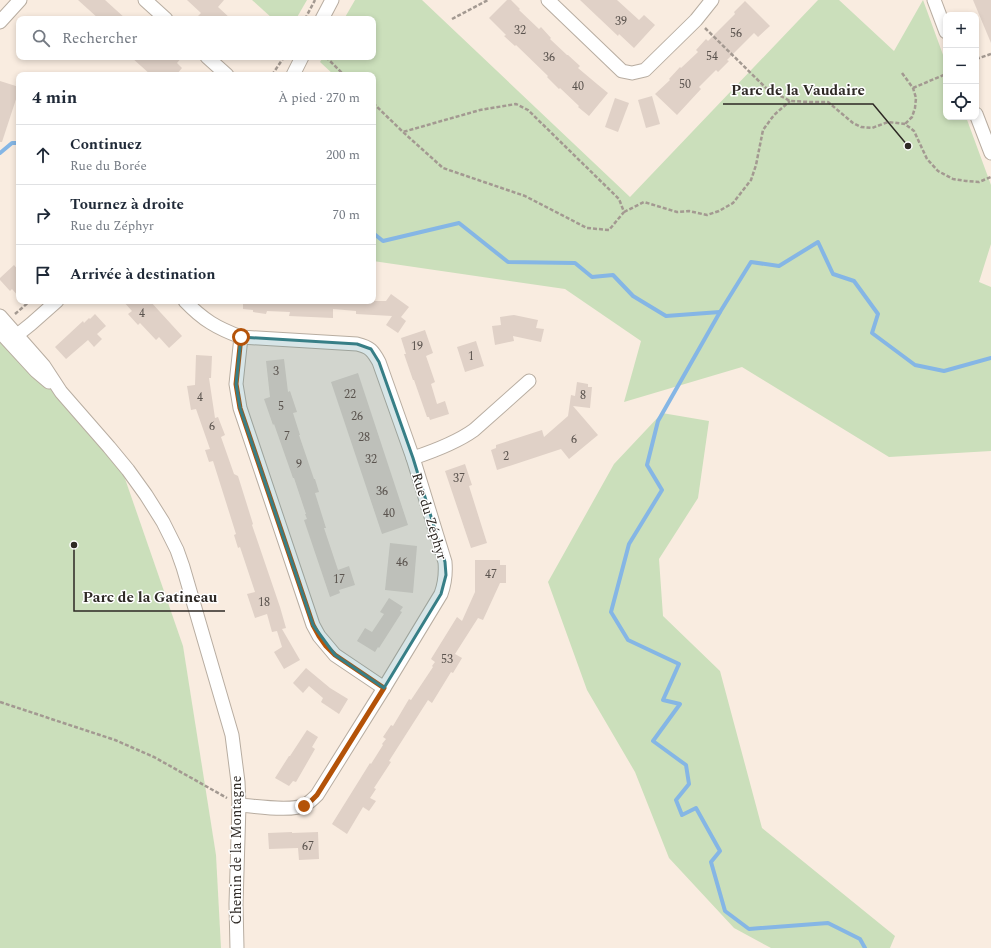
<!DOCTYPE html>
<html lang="fr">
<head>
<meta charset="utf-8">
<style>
  :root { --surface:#fff; --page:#f6f6f7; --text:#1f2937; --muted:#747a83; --line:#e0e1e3 }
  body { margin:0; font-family:Spectral,serif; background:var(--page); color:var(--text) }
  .controls { position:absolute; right:12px; top:12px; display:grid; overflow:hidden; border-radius:8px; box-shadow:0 2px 6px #0003 }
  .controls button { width:36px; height:36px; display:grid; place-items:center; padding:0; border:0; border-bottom:1px solid var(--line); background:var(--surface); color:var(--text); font:20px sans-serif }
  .stop { position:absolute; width:12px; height:12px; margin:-9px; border:3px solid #b45309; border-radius:50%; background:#fff }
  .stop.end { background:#b45309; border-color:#fff; box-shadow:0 1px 4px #0008 }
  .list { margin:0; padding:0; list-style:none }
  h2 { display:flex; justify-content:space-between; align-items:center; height:52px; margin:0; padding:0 16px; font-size:17px }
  h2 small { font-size:13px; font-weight:400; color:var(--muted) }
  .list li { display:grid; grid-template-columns:26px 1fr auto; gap:12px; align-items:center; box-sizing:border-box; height:60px; padding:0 16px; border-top:1px solid var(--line) }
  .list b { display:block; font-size:15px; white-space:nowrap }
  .list p { margin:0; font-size:13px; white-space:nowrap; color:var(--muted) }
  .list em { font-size:13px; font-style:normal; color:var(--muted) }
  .icon { flex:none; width:22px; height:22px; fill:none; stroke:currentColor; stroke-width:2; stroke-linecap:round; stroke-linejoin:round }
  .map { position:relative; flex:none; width:991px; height:948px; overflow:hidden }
  .search { position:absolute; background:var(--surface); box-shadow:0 2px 6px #0003; left:16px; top:16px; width:360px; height:44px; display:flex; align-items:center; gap:10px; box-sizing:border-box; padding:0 14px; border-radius:8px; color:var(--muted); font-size:15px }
  .panel { position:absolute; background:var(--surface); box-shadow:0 2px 6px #0003; left:16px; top:72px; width:360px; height:232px; border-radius:8px }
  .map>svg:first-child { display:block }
  .green { fill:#cbdfbb }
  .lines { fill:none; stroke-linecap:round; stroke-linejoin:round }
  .stream { stroke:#85b6e5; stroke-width:4 }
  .building { fill:#e0d1c7 }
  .minor-casing { stroke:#b8ada1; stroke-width:15 }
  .path { stroke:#a39991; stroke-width:2.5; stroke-dasharray:4 2; stroke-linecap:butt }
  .minor { stroke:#fff; stroke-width:13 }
  .route { stroke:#b45309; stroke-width:5 }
  .marked { fill:#377f87; fill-opacity:0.2; stroke:#377f87; stroke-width:3; stroke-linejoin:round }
  .labels { text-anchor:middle; stroke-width:3; stroke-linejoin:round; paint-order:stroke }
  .number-label { font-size:12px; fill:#5a534e }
  .street-label { font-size:14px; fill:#2e2925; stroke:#fff }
  .leader { fill:none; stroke:#2e2925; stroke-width:1.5 }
  .callout-dot { fill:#2e2925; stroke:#fff; stroke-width:1.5 }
  .callout-label { font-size:15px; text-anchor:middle; font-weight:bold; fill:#2e2925; stroke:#fff; stroke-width:3; stroke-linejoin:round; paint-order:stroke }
</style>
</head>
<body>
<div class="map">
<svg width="991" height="948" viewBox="0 0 991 948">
  <rect width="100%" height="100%" fill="#f9ece0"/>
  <g class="green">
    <path d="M252 0H307L296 19H273Z"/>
    <path d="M355 0H422L630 197 818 0H839L894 51 923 0 946 63V117H966L991 185V244L979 282 991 287V451L889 457 742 367 624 402 641 341 565 289 373 261V75H334L320 62 323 57H373V19H344Z"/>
    <path d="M0 314 113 444 183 646 216 855 221 948H0Z"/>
    <path d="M662 413 709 421 698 498 659 559 663 616 720 671 762 828 895 936 890 948H771L734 928 669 858 635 772 587 690 548 582 614 464Z"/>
  </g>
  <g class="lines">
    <g class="stream">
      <path d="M0 153 12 143H19"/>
      <path d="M373 233 383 241 459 223 508 262 575 263 592 277 613 275 633 296 666 316 720 312"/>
      <path d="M865 948 860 939 828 923 749 929 725 911 711 862 720 851 696 808 682 815 676 800 689 784 686 765 653 741 680 704 663 700 679 664 628 640 611 612 629 544 662 490 647 465 658 421 720 312 751 262 779 266 818 242 833 274 854 281 878 314 872 333 915 365 944 371 991 358"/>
    </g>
  </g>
  <g class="building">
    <path d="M78 0H105L126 19H99Z"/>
    <path d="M187 0H224L218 7 231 19H195L201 13Z"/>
    <path d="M507 0H511L520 9 519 10 539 29 541 27 551 38 550 39 567 55H568L580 66 578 68 597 84 608 93 589 116 578 107 579 106 560 88 559 89 547 77 548 76 516 45 515 46 504 36 506 35 489 18Z"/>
    <path d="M580 0H617L639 20 644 15 655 25 634 48 619 34 618 36Z"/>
    <path d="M973 0H991V43Z"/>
    <path d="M745 1 770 26 758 37 754 33 727 60 729 61 718 72 716 70 699 87 701 89 677 115 655 94 670 80 669 79 680 67 681 68 698 52 696 50 706 39 708 41 735 14 734 12Z"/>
    <path d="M131 57H182L177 63 182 68 176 75H151Z"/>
    <path d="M0 81 19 87V90L2 142H0Z"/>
    <path d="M652 96 660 124 646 128 638 100Z"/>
    <path d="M615 98 629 103 618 132 605 127Z"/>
    <path d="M14 265 19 271V297L12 289 10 291 0 280V278Z"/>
    <path d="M391 294 409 307 401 317 406 321 398 333 386 325 392 316 356 314V311L333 309V318L289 316 290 312 267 311 266 314 253 312V310L243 309V301H386Z"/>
    <path d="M123 301H150L182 336 169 348 159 337 156 340 140 323 138 325 128 314 132 311Z"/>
    <path d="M95 314 106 326 97 334 102 339 94 347 88 340 66 359 55 347 83 321 84 323 89 318 90 319Z"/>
    <path d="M514 315 538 320 536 328 544 329 541 342 513 336 514 341 495 345 492 326 501 325 500 317Z"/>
    <path d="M425 330 433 353 426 356 435 382 431 384 437 404 445 401 449 414 430 420 429 417H427L414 380H413L404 354H406L401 338Z"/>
    <path d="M476 341 484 366 465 372 457 347Z"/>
    <path d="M196 355 212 356 211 378H209L215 418 218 417 225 435 221 437 234 474 238 476 253 524 252 525 280 607 286 628 282 629 300 660 284 669 274 652 282 647 277 631 272 632 267 614 255 618 247 594 255 592 240 547 238 548 234 535 236 534 213 461 209 462 205 450 210 449 196 409 191 410 187 386 195 385Z"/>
    <path d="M284 359 288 392 290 391 297 412 293 413 300 435H299L314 479H315L319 492 315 493 326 528H324L338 570 349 566 355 585 339 590 340 593 330 597 304 520 307 519 305 514H306L294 478H293L274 424 273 425 264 399 270 397 266 361Z"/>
    <path d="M358 373 408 525 382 534 331 382Z"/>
    <path d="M577 382 588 384V387H592L590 408 573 406 598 435 569 459 561 449 497 470 491 450 496 448V445L542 430 544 437 568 416 571 395 575 396Z"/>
    <path d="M465 464 472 485 469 486 487 543 471 548 445 471Z"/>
    <path d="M390 543 417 546 413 593 385 590Z"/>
    <path d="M475 560H500V565H506V583H500L483 620 478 618 455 654 462 658 453 673 451 672 432 703 428 700 389 761 391 762 374 788 376 789 370 798 376 801 369 811 363 807 347 834 332 824 370 763 371 764 383 745 382 744 386 739 383 737 391 725 393 726 409 699 411 700 433 667 432 666 435 662 431 659 457 617 462 621 475 592Z"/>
    <path d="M389 598 403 607 400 611 402 612 379 648 378 647 375 652 357 641 365 628 372 632 384 614 380 612Z"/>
    <path d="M306 668 330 688 348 699 339 714 321 702 323 698 309 686 303 693 293 683Z"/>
    <path d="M307 730 318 737 312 747 315 749 296 782 293 781 289 786 275 778 289 756H290Z"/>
    <path d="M292 832V833L318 832 319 859 299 860 298 848 269 849 268 833Z"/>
  </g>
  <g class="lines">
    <g class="minor-casing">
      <g id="minor">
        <path d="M145 0 166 19"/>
        <path d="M548 0 622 71 632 73 645 70 696 20 712 0"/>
        <path d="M934 0 946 32"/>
        <path d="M322 19 332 0"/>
        <path d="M0 22 20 0"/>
        <path d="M207 57 227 75"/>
        <path d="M293 75 302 57"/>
        <path d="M976 114 991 153"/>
        <path d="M185 301C203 320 217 328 241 337L357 344C370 347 373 351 379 362L413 458 445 562C446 574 445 583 441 594L384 688 317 795C313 799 310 802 305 805 291 812 256 806 239 805"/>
        <path d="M0 316 44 366 61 392 109 447 128 470 146 495 163 522 177 550 183 567 232 735 238 782 239 805 236 904 237 948"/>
        <path d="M0 332 36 371 49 382"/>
        <path d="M241 337 236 384 240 408 313 625 319 636 335 655 384 688"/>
        <path d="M11 340 31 324 57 301"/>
        <path d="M413 458C434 451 456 443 474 430L529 381"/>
      </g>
    </g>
    <g class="path">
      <path d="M305 19 315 0"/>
      <path d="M452 19 488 0"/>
      <path d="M705 28 766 88 790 101 810 102H828L853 123 861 127 872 128 888 122 905 124 914 131 927 159 938 171 953 179 966 181 979 182 991 177"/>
      <path d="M326 57 344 75"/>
      <path d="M976 59 991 54"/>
      <path d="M902 73 913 88 916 98 915 108 912 117 905 124"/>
      <path d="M272 75 284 57"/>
      <path d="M913 88 946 74"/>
      <path d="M373 103 403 132 443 168 525 196 587 228 609 230 624 212 619 199 528 110 516 104 480 110 403 132"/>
      <path d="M624 212 644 202 677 212 689 211 707 215 719 211 733 203 751 180 756 165 763 130 774 115 790 101"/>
      <path d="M15 314 30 301"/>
      <path d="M0 702 115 740 154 757 227 798"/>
    </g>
    <use href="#minor" class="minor"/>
  </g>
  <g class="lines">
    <path class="route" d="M241 337 236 384 240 408 313 625 319 636 326 646 335 655 384 688 317 795 311 801 304 806"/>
  </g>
  <path class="marked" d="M241 337 357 344 371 349 379 362 413 458 445 562 446 575 441 594 384 688 335 655 313 625 240 408 236 384Z"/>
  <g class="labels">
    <g class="number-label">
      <text x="621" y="25">39</text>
      <text x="520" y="34">32</text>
      <text x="736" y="37">56</text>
      <text x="712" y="60">54</text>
      <text x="549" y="61">36</text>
      <text x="685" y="88">50</text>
      <text x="578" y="90">40</text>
      <text x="142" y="317">4</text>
      <text x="417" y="350">19</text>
      <text x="471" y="360">1</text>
      <text x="276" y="375">3</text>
      <text x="350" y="398">22</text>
      <text x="583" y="399">8</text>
      <text x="200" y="401">4</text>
      <text x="281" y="410">5</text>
      <text x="357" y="420">26</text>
      <text x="212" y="430">6</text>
      <text x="287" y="440">7</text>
      <text x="364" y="441">28</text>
      <text x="574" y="443">6</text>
      <text x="506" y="460">2</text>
      <text x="371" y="463">32</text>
      <text x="299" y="468">9</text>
      <text x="459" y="482">37</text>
      <text x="382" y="495">36</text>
      <text x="389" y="517">40</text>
      <text x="402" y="566">46</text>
      <text x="491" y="578">47</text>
      <text x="339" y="583">17</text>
      <text x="264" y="606">18</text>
      <text x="447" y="663">53</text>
      <text x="308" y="850">67</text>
    </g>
    <g class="street-label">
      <text transform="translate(430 516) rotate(73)" y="5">Rue du Zéphyr</text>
      <text transform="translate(236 850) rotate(-90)" y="5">Chemin de la Montagne</text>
    </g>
  </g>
  <path class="leader" d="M908 146L873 104H723M74 545L74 611H225"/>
  <g class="callout-dot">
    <circle cx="908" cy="146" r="4"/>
    <circle cx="74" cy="545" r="4"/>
  </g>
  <g class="callout-label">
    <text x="798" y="95">Parc de la Vaudaire</text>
    <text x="150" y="602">Parc de la Gatineau</text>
  </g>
</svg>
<div class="controls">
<button>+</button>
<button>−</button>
<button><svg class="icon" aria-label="locate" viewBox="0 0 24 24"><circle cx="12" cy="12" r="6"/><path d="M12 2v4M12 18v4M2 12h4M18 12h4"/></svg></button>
</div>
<div class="stop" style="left:241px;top:337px"></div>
<div class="stop end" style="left:304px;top:806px"></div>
<div class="search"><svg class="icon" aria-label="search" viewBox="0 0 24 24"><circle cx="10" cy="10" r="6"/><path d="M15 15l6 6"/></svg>Rechercher</div>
<section class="panel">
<h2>4 min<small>À pied · 270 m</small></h2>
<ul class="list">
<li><svg class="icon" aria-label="ahead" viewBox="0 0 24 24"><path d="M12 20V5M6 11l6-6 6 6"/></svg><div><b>Continuez</b><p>Rue du Borée</p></div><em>200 m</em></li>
<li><svg class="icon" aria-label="right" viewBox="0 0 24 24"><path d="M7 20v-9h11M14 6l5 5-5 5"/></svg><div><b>Tournez à droite</b><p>Rue du Zéphyr</p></div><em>70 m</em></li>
<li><svg class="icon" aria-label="arrive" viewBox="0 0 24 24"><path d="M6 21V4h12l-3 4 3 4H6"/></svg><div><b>Arrivée à destination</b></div></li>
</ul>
</section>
</div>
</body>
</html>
